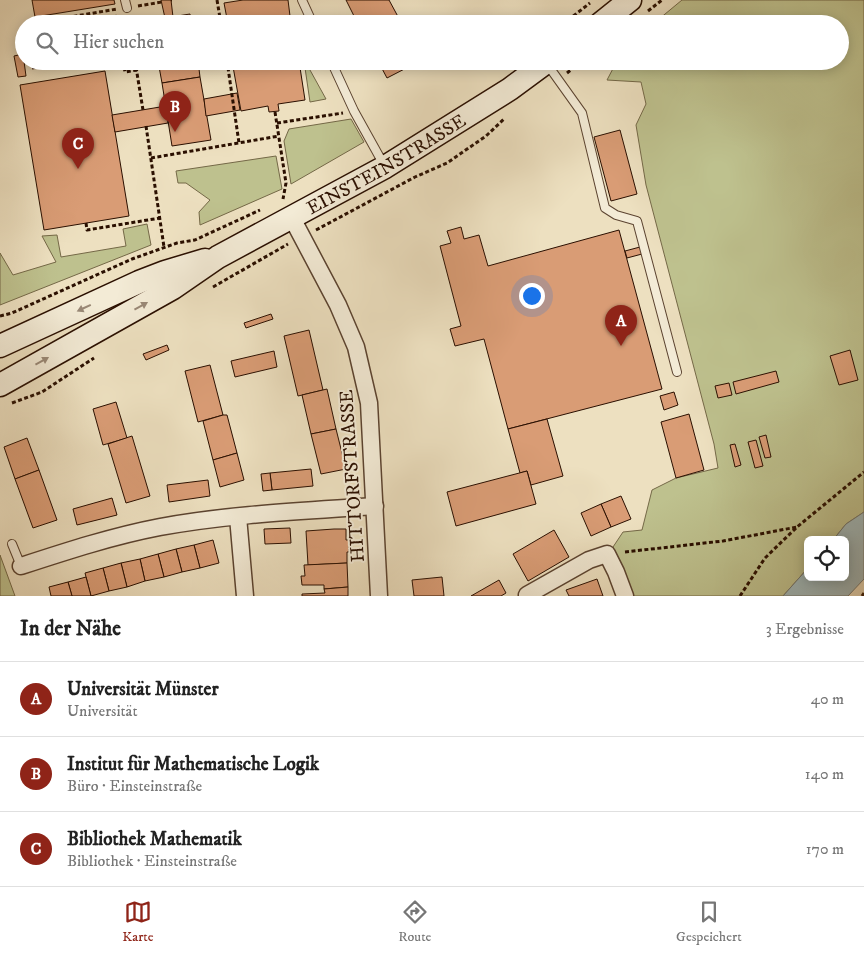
<!DOCTYPE html>
<html lang="de">
<head>
<meta charset="utf-8">
<style>
  :root { --surface:#fff; --page:#f2f2f2; --text:#222; --muted:#767676; --line:#e0e0e0; --accent:#8f2418 }
  body { margin:0; font-family:"IM FELL DW Pica",serif; background:var(--page); color:var(--text) }
  .controls { position:absolute; right:15px; bottom:15px; display:grid; overflow:hidden; border-radius:8px; box-shadow:0 2px 12px #0003 }
  .controls button { width:45px; height:45px; display:grid; place-items:center; padding:0; border:0; border-bottom:1px solid var(--line); background:var(--surface); color:var(--text); font:25px sans-serif }
  .you { position:absolute; left:531px; top:295px; width:18px; height:18px; margin:-12px; border:4px solid #fff; border-radius:50%; background:#1a73e8; box-shadow:0 0 0 8px #1a73e833 }
  .badge { display:grid; place-items:center; width:32px; height:32px; border-radius:50%; background:var(--accent); color:#fff; font-size:16px; font-weight:700 }
  .pin { position:absolute; translate:-50% -41px; filter:drop-shadow(0 1px 2px #0008) }
  .pin::after { content:''; position:absolute; top:26px; width:18px; height:15px; background:inherit; clip-path:polygon(0 0,100% 0,50% 100%) }
  .list { margin:0; padding:0; list-style:none }
  h2 { display:flex; justify-content:space-between; align-items:center; height:65px; margin:0; padding:0 20px; font-size:21px }
  h2 small { font-size:16px; font-weight:400; color:var(--muted) }
  .list li { display:grid; grid-template-columns:32px 1fr auto; gap:15px; align-items:center; box-sizing:border-box; height:75px; padding:0 20px; border-top:1px solid var(--line) }
  .list b { display:block; font-size:19px; white-space:nowrap }
  .list p { margin:0; font-size:16px; white-space:nowrap; color:var(--muted) }
  .list em { font-size:16px; font-style:normal; color:var(--muted) }
  .icon { flex:none; width:28px; height:28px; fill:none; stroke:currentColor; stroke-width:2; stroke-linecap:round; stroke-linejoin:round }
  .map { position:relative; flex:none; width:864px; height:596px; overflow:hidden }
  .search { position:absolute; background:var(--surface); box-shadow:0 2px 12px #0003; left:15px; right:15px; top:15px; height:55px; display:flex; align-items:center; gap:12px; box-sizing:border-box; padding:0 18px; border-radius:28px; color:var(--muted); font-size:19px }
  .sheet { height:290px; background:var(--surface) }
  nav { display:flex; justify-content:space-around; align-items:center; box-sizing:border-box; height:70px; border-top:1px solid var(--line); background:var(--surface); font-size:14px; color:var(--muted) }
  nav a { display:grid; justify-items:center; gap:2px }
  nav .on { color:var(--accent) }
  .map>svg:first-child { display:block }
  .green { fill:#bec18e; stroke:#746847 }
  .water { fill:#9fbabe; stroke:#707672 }
  .building { fill:#d99c75; stroke:#2a0f00 }
  .lines { fill:none; stroke-linecap:round; stroke-linejoin:round }
  .service-casing { stroke:#5b4330; stroke-width:10 }
  .minor-casing { stroke:#5b4330; stroke-width:19 }
  .secondary-casing { stroke:#2a0f00; stroke-width:25 }
  .path { stroke:#2a0f00; stroke-width:3; stroke-dasharray:4 2.5; stroke-linecap:butt }
  .service { stroke:#f3ebd6; stroke-width:8 }
  .minor { stroke:#f3ebd6; stroke-width:16 }
  .secondary { stroke:#f3ebd6; stroke-width:22 }
  .oneway { fill:#998876 }
  .labels { text-anchor:middle; stroke-width:4; stroke-linejoin:round; paint-order:stroke }
  .street-label { font-size:19px; fill:#2a0f00; stroke:#f3ebd6 }
</style>
</head>
<body>
<div class="map">
<svg width="864" height="596" viewBox="0 0 864 596">
  <rect width="100%" height="100%" fill="#ede0c0"/>
  <filter id="stains"><feTurbulence type="fractalNoise" baseFrequency=".004" numOctaves="4"/><feColorMatrix values="0 0 0 0 .2 0 0 0 0 .09 0 0 0 0 .02 0 0 0 .5 -.17"/></filter>
  <radialGradient id="worn" r=".72"><stop offset=".6" stop-color="#630" stop-opacity="0"/><stop offset="1" stop-color="#630" stop-opacity=".3"/></radialGradient>
  <g class="green">
    <path d="M682 0H864V512L846 524 833 540H808V568L783 596H628L611 550 623 532 642 530 652 490 676 478 718 468 714 444 646 185 636 125 646 104 641 82 607 80 617 61H840V24H653Z"/>
    <path d="M304 61H305L326 99 310 102Z"/>
    <path d="M351 119 364 142 291 184 284 141 289 129Z"/>
    <path d="M276 156 282 189 200 225 199 212 210 200 186 183H178L176 171Z"/>
    <path d="M147 224 151 245 0 305V253L13 275 56 262 42 236 57 235 61 257 126 246 123 229Z"/>
    <path d="M0 555 15 596H0Z"/>
  </g>
  <path class="water" d="M864 512V579L848 596H783L808 568V577H845V540H833L846 524Z"/>
  <g class="building">
    <path d="M32 0H114L115 4 35 17Z"/>
    <path d="M161 0H171L173 17 165 18Z"/>
    <path d="M243 0H288L291 24H228L224 3Z"/>
    <path d="M346 0H389L402 24H358Z"/>
    <path d="M190 14 191 24H152V20Z"/>
    <path d="M23 54 26 76 18 77 14 56Z"/>
    <path d="M158 61H198L200 77 162 83Z"/>
    <path d="M232 61H299L305 100 278 104 279 111 269 112 268 106 241 111Z"/>
    <path d="M378 61H420L387 78Z"/>
    <path d="M105 71 129 216 44 230 20 85Z"/>
    <path d="M200 77 211 140 172 146 162 83Z"/>
    <path d="M237 93 240 110 206 116 204 99Z"/>
    <path d="M166 106 168 123 115 132 112 115Z"/>
    <path d="M620 130 637 194 611 201 594 137Z"/>
    <path d="M461 227 464 239 479 235 488 266 619 230 662 389 508 429 484 339 455 346 450 329 461 326 440 246 451 243 447 231Z"/>
    <path d="M640 247 642 254 627 258 625 251Z"/>
    <path d="M271 314 273 319 246 328 244 323Z"/>
    <path d="M309 330 323 390 298 396 284 336Z"/>
    <path d="M167 345 169 350 146 360 143 354Z"/>
    <path d="M850 350 858 380 839 385 830 356Z"/>
    <path d="M274 351 277 367 235 377 231 361Z"/>
    <path d="M210 365 223 415 198 422 185 371Z"/>
    <path d="M776 371 779 382 736 394 733 382Z"/>
    <path d="M729 383 732 395 718 398 715 386Z"/>
    <path d="M327 389 336 429 311 434 302 395Z"/>
    <path d="M674 392 678 405 664 410 660 396Z"/>
    <path d="M116 402 127 438 103 445 93 409Z"/>
    <path d="M689 414 704 470 676 478 661 422Z"/>
    <path d="M223 415H227L237 453 213 460 203 421Z"/>
    <path d="M547 419 563 476 531 485 527 471 520 473 508 429Z"/>
    <path d="M336 429 346 469 321 474 311 434Z"/>
    <path d="M766 435 771 457 765 458 759 437Z"/>
    <path d="M132 436 150 496 126 503 108 444Z"/>
    <path d="M27 438 39 470 15 479 4 447Z"/>
    <path d="M756 440 763 466 755 468 748 442Z"/>
    <path d="M735 444 741 465 735 467 730 445Z"/>
    <path d="M237 453 244 480 220 487 213 460Z"/>
    <path d="M311 469 313 486 272 490 270 473Z"/>
    <path d="M39 470 57 520 33 528 15 479Z"/>
    <path d="M527 471 536 504 456 526 447 492Z"/>
    <path d="M270 473 272 490 263 491 261 474Z"/>
    <path d="M208 480 210 496 169 502 167 485Z"/>
    <path d="M621 496 631 519 611 527 601 504Z"/>
    <path d="M112 498 117 515 77 525 73 509Z"/>
    <path d="M601 504 611 527 591 536 581 513Z"/>
    <path d="M290 528 291 543 265 544 264 529Z"/>
    <path d="M334 529H346V540H349V552H347V563L308 565 306 531Z"/>
    <path d="M554 530 569 557 528 581 513 554Z"/>
    <path d="M213 540 219 563 200 568 194 545Z"/>
    <path d="M194 545 200 568 182 572 176 549Z"/>
    <path d="M176 549 182 572 164 577 158 554Z"/>
    <path d="M158 554 164 577 145 581 140 559Z"/>
    <path d="M140 559 145 581 127 587 121 563Z"/>
    <path d="M121 563 127 587 109 591 103 568Z"/>
    <path d="M347 563 348 587 324 589V585H302L301 576H305L304 565Z"/>
    <path d="M103 568 109 591 91 596 85 573Z"/>
    <path d="M86 577 91 596H72L68 582Z"/>
    <path d="M442 577 444 596H414L412 580Z"/>
    <path d="M597 579 603 596H569L566 590Z"/>
    <path d="M499 580 506 593 501 596H471Z"/>
    <path d="M68 582 72 596H51L49 587Z"/>
    <path d="M348 587V596H302V594L325 593 324 589Z"/>
  </g>
  <g class="lines">
    <g class="service-casing">
      <g id="service">
        <path d="M125 0 127 8"/>
        <path d="M302 0 313 24"/>
        <path d="M331 61 354 111 384 165"/>
        <path d="M547 64 582 113 605 208 616 215 637 221 677 372"/>
        <path d="M12 544 21 566"/>
      </g>
    </g>
    <g class="minor-casing">
      <g id="minor">
        <path d="M292 218 338 305 356 347 369 403 379 596"/>
        <path d="M238 517 245 596"/>
        <path d="M21 566C67 551 113 536 160 527 231 514 304 511 375 506"/>
        <path d="M527 595 589 560 607 554 616 572 625 596"/>
      </g>
    </g>
    <g class="secondary-casing">
      <g id="secondary">
        <path d="M600 24 630 0"/>
        <path d="M0 346 139 282 165 272 205 260"/>
        <path id="s1" d="M0 385 173 288 218 257 385 167 510 89 548 61"/>
      </g>
    </g>
    <g class="path">
      <path d="M171 0H172"/>
      <path d="M217 0 221 24"/>
      <path d="M138 6 162 2"/>
      <path d="M648 11 662 0"/>
      <path d="M115 15 117 24"/>
      <path d="M35 23 117 9"/>
      <path d="M563 24 590 3"/>
      <path d="M123 61 125 72 137 70"/>
      <path d="M135 61 143 110"/>
      <path d="M227 61 239 143"/>
      <path d="M32 68 69 61"/>
      <path d="M567 73 582 61"/>
      <path d="M275 112 286 183 283 199"/>
      <path d="M277 123 343 113"/>
      <path d="M146 126 164 247"/>
      <path d="M151 158 279 136"/>
      <path d="M86 223 87 230 160 218"/>
      <path d="M316 230 415 177 447 163 486 136 505 118"/>
      <path d="M213 287 288 244"/>
      <path d="M0 316 12 313 132 259 177 243 195 240 260 210"/>
      <path d="M12 403 42 392 94 358"/>
      <path d="M625 552 723 541 797 527"/>
      <path d="M740 596 765 558 797 527 864 472"/>
      <path d="M862 596 864 593"/>
    </g>
    <use href="#service" class="service"/>
    <use href="#minor" class="minor"/>
    <use href="#secondary" class="secondary"/>
  </g>
  <defs><path id="oneway-solid" d="M-6-.8H1V-3.2L6.5 0L1 3.2V.8H-6Z" transform="scale(1.25)"/></defs>
  <g class="oneway">
    <use href="#oneway-solid" transform="translate(141 306) rotate(-29)"/>
    <use href="#oneway-solid" transform="translate(84 308) rotate(155)"/>
    <use href="#oneway-solid" transform="translate(42 361) rotate(-29)"/>
  </g>
  <g class="labels">
    <g class="street-label">
      <text dy="7" stroke="none"><textPath href="#s1" startOffset="445">EINSTEINSTRASSE</textPath></text>
      <text transform="translate(351 476) rotate(-94)" y="7">HITTORFSTRASSE</text>
    </g>
  </g>
  <rect width="100%" height="100%" filter="url(#stains)"/>
  <rect width="100%" height="100%" fill="url(#worn)"/>
</svg>
<div class="controls">
<button><svg class="icon" aria-label="locate" viewBox="0 0 24 24"><circle cx="12" cy="12" r="6"/><path d="M12 2v4M12 18v4M2 12h4M18 12h4"/></svg></button>
</div>
<div class="you"></div>
<div class="pin badge" style="left:621px;top:346px">A</div>
<div class="pin badge" style="left:175px;top:132px">B</div>
<div class="pin badge" style="left:78px;top:169px">C</div>
<div class="search"><svg class="icon" aria-label="search" viewBox="0 0 24 24"><circle cx="10" cy="10" r="6"/><path d="M15 15l6 6"/></svg>Hier suchen</div>
</div>
<section class="sheet">
<h2>In der Nähe<small>3 Ergebnisse</small></h2>
<ul class="list">
<li><span class="badge">A</span><div><b>Universität Münster</b><p>Universität</p></div><em>40 m</em></li>
<li><span class="badge">B</span><div><b>Institut für Mathematische Logik</b><p>Büro · Einsteinstraße</p></div><em>140 m</em></li>
<li><span class="badge">C</span><div><b>Bibliothek Mathematik</b><p>Bibliothek · Einsteinstraße</p></div><em>170 m</em></li>
</ul>
</section>
<nav>
<a class="on"><svg class="icon" aria-label="map" viewBox="0 0 24 24"><path d="M3 6l6-2 6 2 6-2v14l-6 2-6-2-6 2zM9 4v14M15 6v14"/></svg>Karte</a>
<a><svg class="icon" aria-label="directions" viewBox="0 0 24 24"><path d="M12 3l9 9-9 9-9-9zM9 14v-3h6M13 9l2 2-2 2"/></svg>Route</a>
<a><svg class="icon" aria-label="saved" viewBox="0 0 24 24"><path d="M7 4h10v16l-5-4-5 4z"/></svg>Gespeichert</a>
</nav>
</body>
</html>
